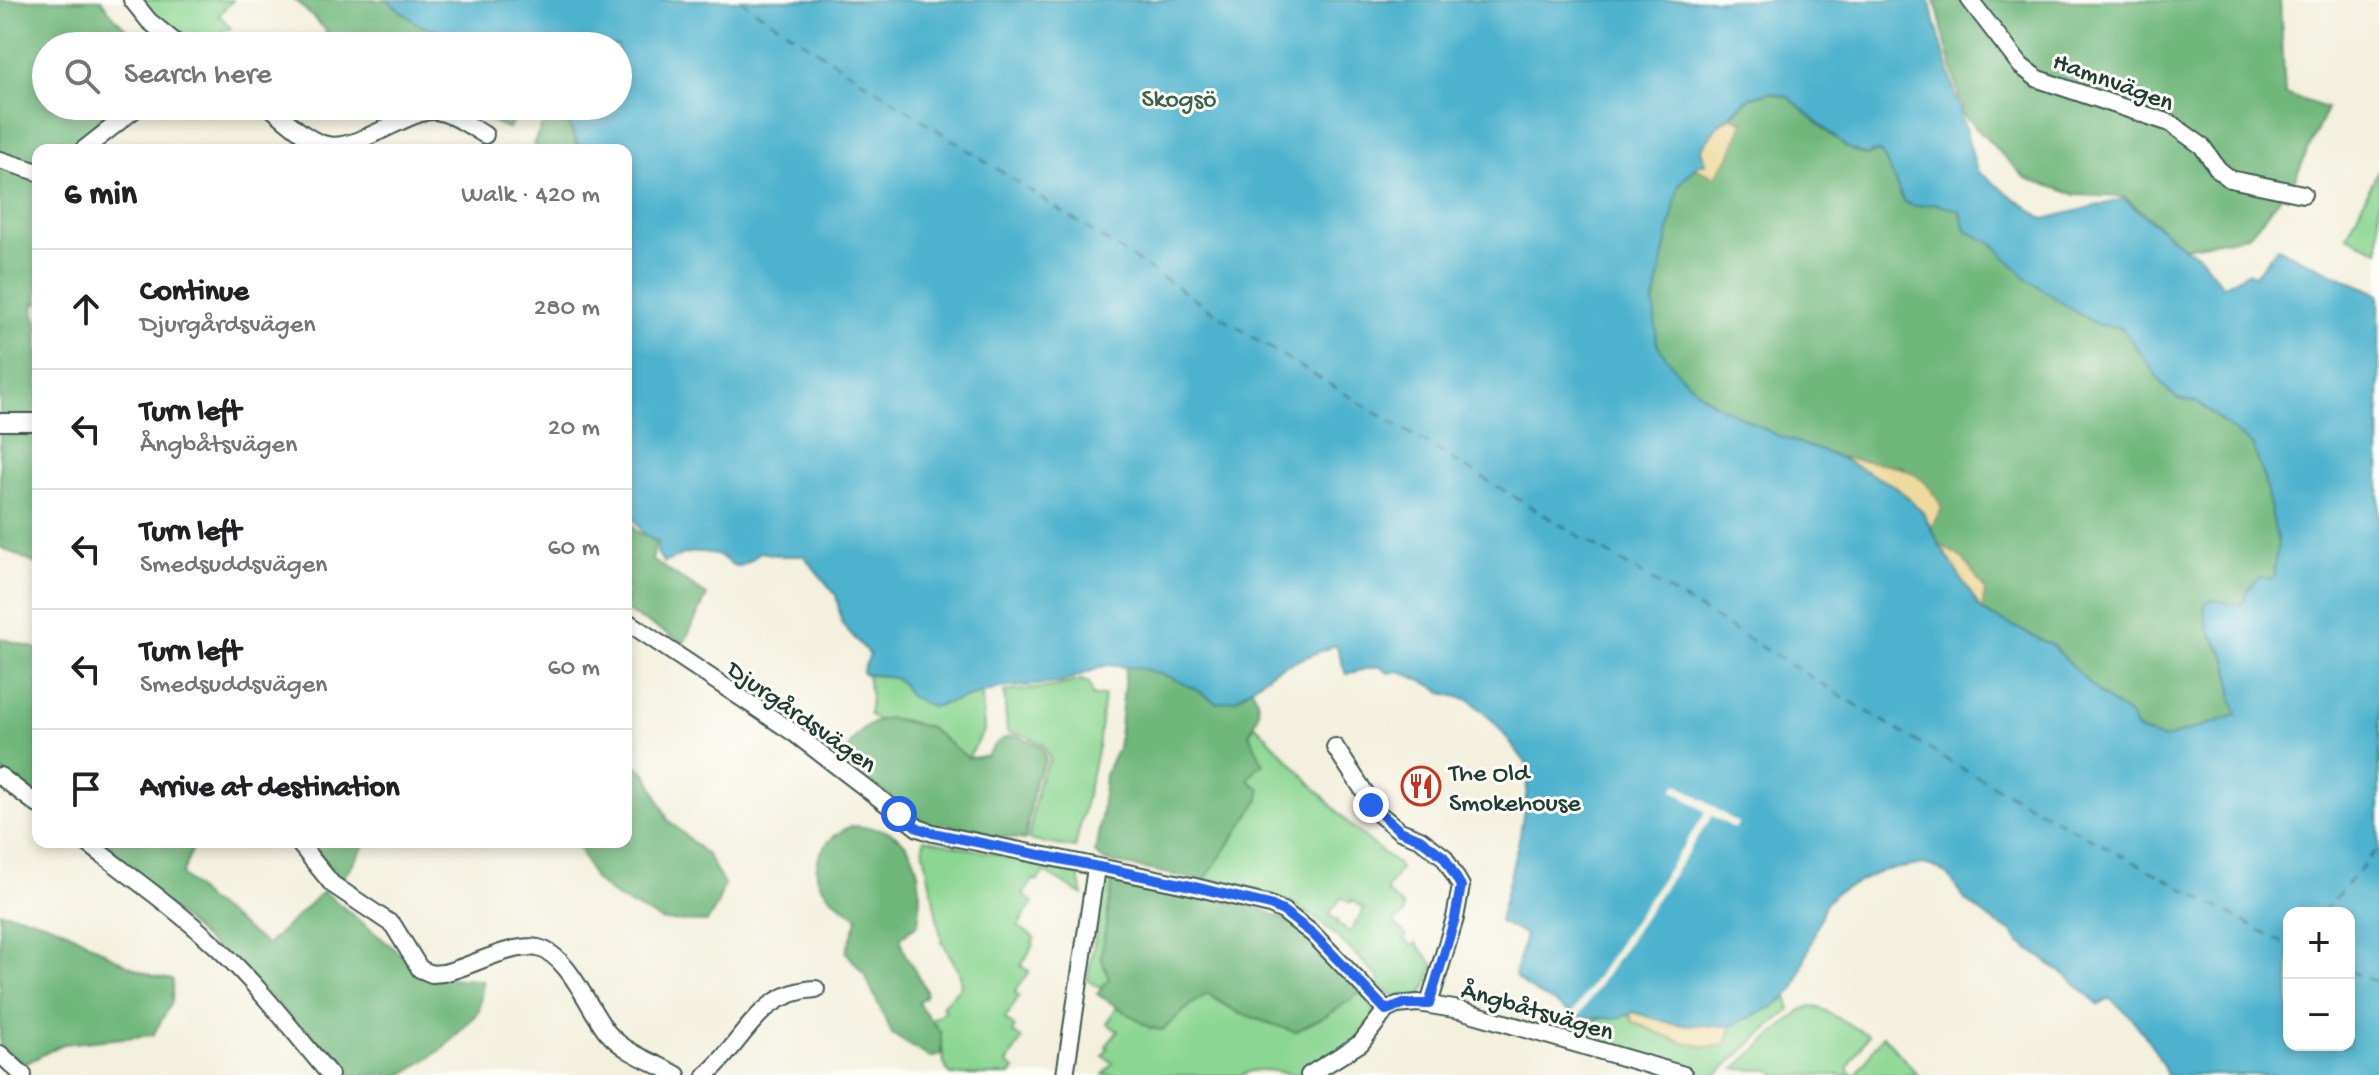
<!DOCTYPE html>
<html lang="en">
<head>
<meta charset="utf-8">
<style>
  :root { --surface:#fff; --page:#f6f6f6; --text:#202124; --muted:#757577; --line:#e0e0e0 }
  body { margin:0; font-family:"Gochi Hand",sans-serif; background:var(--page); color:var(--text) }
  .controls { position:absolute; right:24px; bottom:24px; display:grid; overflow:hidden; border-radius:16px; box-shadow:0 4px 12px #0003 }
  .controls button { width:72px; height:72px; display:grid; place-items:center; padding:0; border:0; border-bottom:2px solid var(--line); background:var(--surface); color:var(--text); font:40px sans-serif }
  .stop { position:absolute; width:24px; height:24px; margin:-18px; border:6px solid #2563eb; border-radius:50%; background:#fff }
  .stop.end { background:#2563eb; border-color:#fff; box-shadow:0 2px 8px #0008 }
  .list { margin:0; padding:0; list-style:none }
  h2 { display:flex; justify-content:space-between; align-items:center; height:104px; margin:0; padding:0 32px; font-size:34px }
  h2 small { font-size:26px; font-weight:400; color:var(--muted) }
  .list li { display:grid; grid-template-columns:52px 1fr auto; gap:24px; align-items:center; box-sizing:border-box; height:120px; padding:0 32px; border-top:2px solid var(--line) }
  .list b { display:block; font-size:30px; white-space:nowrap }
  .list p { margin:0; font-size:26px; white-space:nowrap; color:var(--muted) }
  .list em { font-size:26px; font-style:normal; color:var(--muted) }
  .icon { flex:none; width:44px; height:44px; fill:none; stroke:currentColor; stroke-width:2; stroke-linecap:round; stroke-linejoin:round }
  .map { position:relative; flex:none; width:2379px; height:1075px; overflow:hidden }
  .search { position:absolute; background:var(--surface); box-shadow:0 4px 12px #0003; left:32px; top:32px; width:600px; height:88px; display:flex; align-items:center; gap:20px; box-sizing:border-box; padding:0 28px; border-radius:44px; color:var(--muted); font-size:30px }
  .panel { position:absolute; background:var(--surface); box-shadow:0 4px 12px #0003; left:32px; top:144px; width:600px; height:704px; border-radius:16px }
  .map>svg:first-child { display:block }
  .green { fill:#8bd692; stroke:#558a63; stroke-width:2; fill-rule:evenodd }
  .forest { fill:#70b77c; stroke:#487a58; stroke-width:2 }
  .sand { fill:#eeda9e; stroke:#868c69; stroke-width:2 }
  .water { fill:#4eb2cd; stroke:#367880; stroke-width:2; fill-rule:evenodd }
  .pier { fill:#f3f0dd }
  .lines { fill:none; stroke-linecap:round; stroke-linejoin:round }
  .ferry { stroke:#2d6062; stroke-width:2; stroke-dasharray:10 8; stroke-linecap:butt }
  .minor-casing { stroke:#3f584d; stroke-width:20 }
  .minor { stroke:#fff; stroke-width:16 }
  .route { stroke:#2563eb; stroke-width:10 }
  .labels { text-anchor:middle; stroke-width:6; stroke-linejoin:round; paint-order:stroke }
  .street-label { font-size:26px; fill:#1f3d34; stroke:#fdfcf7 }
  .park-label { font-size:26px; fill:#3a634c; stroke:#fdfcf7 }
  .poi-label { font-size:26px; fill:#1f3d34; stroke:#fdfcf7; text-anchor:start }
</style>
</head>
<body>
<div class="map">
<svg width="2379" height="1075" viewBox="0 0 2379 1075">
  <rect width="100%" height="100%" fill="#fdfcf7"/>
  <filter id="ink" filterUnits="userSpaceOnUse"><feTurbulence type="fractalNoise" baseFrequency=".0125" numOctaves="2"/><feDisplacementMap in="SourceGraphic" scale="16" xChannelSelector="R" yChannelSelector="G"/><feConvolveMatrix kernelMatrix="1 2 1 2 8 2 1 2 1" color-interpolation-filters="sRGB"/></filter>
  <filter id="wash" filterUnits="userSpaceOnUse"><feTurbulence type="fractalNoise" baseFrequency=".006" numOctaves="4" result="noise"/><feDisplacementMap in="SourceGraphic" scale="32" xChannelSelector="R" yChannelSelector="G"/><feGaussianBlur stdDeviation="1.8" result="paint"/><feColorMatrix in="noise" values="0 0 0 0 0 0 0 0 0 0 0 0 0 0 0 0 0 1.4 0 .05"/><feComposite in="paint" operator="in"/></filter>
  <g filter="url(#wash)">
    <rect width="100%" height="100%" fill="#f3f0dd"/>
    <g class="green">
      <path d="M137 0H233L219 15 231 28 186 46Z"/>
      <path d="M2379 168V251L2347 236Z"/>
      <path d="M867 675 892 676 932 707 982 693 984 731 968 758C941 737 914 713 877 720L869 714 871 698Z"/>
      <path d="M1081 680 1089 683 1093 696H1104L1098 747 1075 848 1028 840 1039 780 1050 760 1043 744 1027 736 1007 732 1004 692 1054 687Z"/>
      <path d="M1255 724 1350 825 1398 865 1400 869 1386 891 1404 907V914L1394 923 1407 936 1404 939 1412 946 1416 943 1434 965 1422 995 1395 996 1379 986 1380 979C1349 949 1314 908 1272 895 1250 888 1226 885 1204 881L1232 839 1248 780 1257 767 1249 734ZM1342 897 1350 903 1352 900 1364 909 1350 932 1337 924 1338 921 1329 914Z"/>
      <path d="M924 839 1078 872 1083 895 1044 872 1037 881 1034 879 1023 895 1033 902 1018 926 1035 938 1032 942 1034 944 1021 966 1029 971 1015 993 1019 996 1005 1019 1015 1027 1012 1033 1022 1039 1007 1063 1015 1069 1011 1075H951C941 1064 944 1057 942 1043 941 1037 938 1030 935 1024L931 1021 945 1010 942 1006 961 986 959 971 942 942 923 848Z"/>
      <path d="M1106 880 1113 881 1101 957 1109 979 1101 988 1087 980Z"/>
      <path d="M1361 992C1367 998 1373 1004 1374 1013 1374 1035 1316 1069 1297 1074 1284 1075 1259 1064 1242 1075H1103L1113 1063 1103 1056 1108 1048 1106 1046 1118 1031 1107 1024 1117 1006 1150 1028 1162 1030 1192 1004 1207 994 1239 1013 1295 1032 1333 1012Z"/>
      <path d="M1788 998 1790 1009 1716 1075H1704L1683 1064 1648 1057 1591 1040 1593 1020 1630 1015 1633 1022 1675 1040 1727 1043 1731 1026Z"/>
      <path d="M1811 1006 1822 1009 1868 1035 1847 1069 1854 1075H1778L1770 1070 1734 1069 1801 1010Z"/>
      <path d="M1883 1035 1918 1075H1856Z"/>
    </g>
    <g class="forest">
      <path d="M0 0H101L116 19 145 46H46V106H130L92 150H38V304L33 303 38 327V417H0Z"/>
      <path d="M295 0H387L419 25 489 46H331L325 29Z"/>
      <path d="M1935 0H2280L2285 94 2327 108 2293 183 2248 236 2184 247 2124 197 2076 195 2025 178 1964 116Z"/>
      <path d="M1771 92 1790 98 1831 135 1857 153 1867 156 1879 151 1886 161 1904 202 1914 206 1935 204 1959 210 1967 231 1993 244 2076 312 2097 324 2122 328 2165 387 2178 399 2197 402 2253 446 2264 478 2278 543 2274 570 2276 575 2273 579H2265L2239 605 2213 600 2210 634 2228 661 2233 703 2238 712 2236 715 2164 739 2141 732 2134 726 2131 717 2101 695 2052 645 1982 611 1985 589 1963 559 1939 544 1931 527 1942 509 1902 466C1830 464 1694 415 1659 347 1647 324 1659 276 1665 252 1669 233 1671 203 1679 186 1682 180 1690 173 1695 168L1715 176 1743 120 1730 117 1751 97Z"/>
      <path d="M456 106H520L509 129Z"/>
      <path d="M552 106H560L579 150H541L533 144Z"/>
      <path d="M38 427V564H36L0 547V428Z"/>
      <path d="M626 515 635 530 656 542 652 560 707 595 684 643 626 611Z"/>
      <path d="M0 638 38 649V799L0 770Z"/>
      <path d="M1126 665C1159 671 1190 683 1217 703L1236 699 1252 688C1262 708 1260 716 1249 734L1264 765 1257 767 1248 780 1260 789 1259 800 1204 881 1105 861 1095 853 1102 812 1105 774 1118 749Z"/>
      <path d="M888 718 929 727 968 758 987 756C1003 730 1015 733 1041 746L1046 760 1035 781 1025 840 973 832 944 823 937 829 923 822 842 760C850 739 866 722 888 718Z"/>
      <path d="M626 757 647 774 668 820 708 856 724 885 717 905 707 922 663 921 616 897 594 879 576 842H626Z"/>
      <path d="M851 826C863 827 878 827 889 832 923 847 922 893 918 924L901 937C901 958 921 974 927 994L918 1003 941 1033V1055L930 1058 892 1034 865 975 846 952 858 917C848 910 836 903 827 893 803 867 825 838 851 826Z"/>
      <path d="M96 842H195L182 875 206 899 267 945 323 891 428 976 483 981 479 1011 444 1048 407 1072 401 1075H335L280 1006Z"/>
      <path d="M308 842H367L341 881Z"/>
      <path d="M1113 881 1255 906 1296 925 1361 992 1333 1012 1295 1032 1239 1013 1207 994 1192 1004 1162 1030 1150 1028 1097 994 1109 979 1101 957Z"/>
      <path d="M0 912C21 915 41 920 60 928 99 945 129 974 173 980L172 1002 153 1035 63 1044 23 1065 0 1046Z"/>
    </g>
    <g class="sand">
      <path d="M1730 117 1743 121 1731 154 1715 177 1695 168C1699 162 1699 155 1702 148 1708 135 1718 124 1730 117Z"/>
      <path d="M1838 457C1885 466 1921 459 1942 509L1931 527C1911 490 1874 476 1838 457Z"/>
      <path d="M1939 544 1963 559 1985 590 1982 611Z"/>
      <path d="M1633 1012 1674 1024 1731 1026 1727 1043C1704 1056 1655 1031 1633 1022L1630 1015Z"/>
    </g>
    <path class="water" d="M387 0H1929L1977 171 2044 219 2124 199 2183 247 2198 254 2223 286 2248 272 2255 275 2277 248 2379 294V1075H2167C2155 1047 2135 1017 2110 999L2099 1005 2068 977 2019 942 2011 931 1998 925 1965 900 1948 875 1939 869 1924 864 1881 871 1835 893 1825 904 1794 990 1773 1007 1731 1026 1674 1024 1633 1012C1616 1023 1596 1016 1578 1017L1527 987 1515 976 1525 934 1499 922 1520 835 1527 791 1526 763 1494 722 1470 700 1443 693 1437 688 1400 671 1388 673 1379 666 1346 674 1336 645 1276 669 1236 699 1217 703 1201 692 1172 678 1144 669 1107 665 1060 683 1000 688 932 707 909 696C899 672 886 677 864 674L862 672 870 655 842 624 836 595 804 556H783L760 552C754 557 746 566 738 566 731 566 727 560 721 557 700 547 683 553 664 563L657 553 658 542 643 533 626 507V150H581L561 106H618V46H489L419 25ZM1771 92 1790 98 1846 147 1867 156 1871 152 1879 151 1886 161 1904 202 1914 206 1935 204 1959 210 1967 231 1993 244 2027 279 2076 312 2097 324 2122 328 2165 387 2178 399 2197 402 2253 446 2264 478 2278 543 2274 570 2276 575 2272 579 2259 577 2245 595 2244 602 2239 605 2213 600 2205 603C2201 632 2221 641 2228 663 2233 680 2230 700 2237 715L2164 739 2141 732 2134 726 2131 717 2101 695 2052 645 1982 611 1939 544 1922 511 1895 486 1838 457 1779 436 1709 401 1681 376 1657 345 1654 301 1679 185 1698 164H1706L1701 150 1719 124 1751 97ZM2289 913H2349V1045H2289Z"/>
    <path class="pier" d="M1677 783 1738 823 1735 829 1712 816 1578 1017 1572 1014 1706 812 1673 790Z"/>
    <g class="lines">
      <g class="ferry">
        <path d="M740 0 1260 342 1952 763 2289 946"/>
        <path d="M2322 913 2379 847"/>
        <path d="M2349 971 2379 983"/>
      </g>
    </g>
  </g>
  <g filter="url(#ink)">
    <g class="lines">
      <g class="minor-casing">
        <g id="minor">
          <path d="M132 0 149 21 180 46"/>
          <path d="M1970 0 2021 66 2038 79 2170 123 2202 146 2218 169 2230 179 2303 194"/>
          <path d="M269 106C328 157 330 155 399 122 410 117 423 110 435 111 452 113 470 126 485 135"/>
          <path d="M83 150 139 106"/>
          <path d="M0 160 38 172"/>
          <path d="M0 422H38"/>
          <path d="M626 621 794 733 918 828 933 833 1191 886 1270 905 1283 911 1313 934 1386 1010"/>
          <path d="M1335 747 1379 814 1400 831 1420 839 1444 857 1461 886 1455 918 1429 1004"/>
          <path d="M0 776 38 805"/>
          <path d="M86 842C130 876 175 908 216 946 258 985 293 1031 330 1075"/>
          <path d="M298 842 332 884 393 925 420 969 432 974 443 973C471 967 510 943 538 948 568 954 589 1010 608 1033 625 1053 654 1062 677 1075"/>
          <path d="M0 1054 23 1075"/>
          <path d="M706 1075C745 1042 757 992 816 989"/>
          <path d="M1065 1075 1096 868"/>
          <path d="M1309 1075 1361 1043 1386 1010 1397 1005 1418 1003 1460 1010 1684 1075"/>
        </g>
      </g>
      <use href="#minor" class="minor"/>
    </g>
  </g>
  <g class="lines" filter="url(#ink)">
    <path class="route" d="M899 814 918 828 933 833 1191 886 1270 905 1283 911 1313 934 1386 1010 1403 1004H1429L1455 918 1461 886 1444 857 1420 839 1400 831 1371 805"/>
  </g>
  <defs>
    <g id="restaurant-ring" transform="scale(2)"><circle r="9.5" fill="#fdfcf7" stroke="#c8321e" stroke-width="1.5"/><path d="M-5-6h1v4h1v-4h1v4h1v-4h1v5L-1.5 .5V6h-2V.5L-5-1ZM5-6V6H3V1.5H1.5Q1.5-4 5-6Z" fill="#c8321e"/></g>
  </defs>
  <g fill-rule="evenodd">
    <use href="#restaurant-ring" x="1421" y="786"/>
  </g>
  <g class="labels">
    <g class="street-label">
      <text transform="translate(2114 80) rotate(20)" y="9">Hamnvägen</text>
      <text transform="translate(803 715) rotate(35)" y="9">Djurgårdsvägen</text>
      <text transform="translate(1538 1009) rotate(16)" y="9">Ångbåtsvägen</text>
    </g>
    <g class="park-label">
      <text x="1179" y="106">Skogsö</text>
    </g>
    <g class="poi-label">
      <text x="1449" y="780">The Old<tspan x="1449" dy="30">Smokehouse</tspan></text>
    </g>
  </g>
</svg>
<div class="controls">
<button>+</button>
<button>−</button>
</div>
<div class="stop" style="left:899px;top:814px"></div>
<div class="stop end" style="left:1371px;top:805px"></div>
<div class="search"><svg class="icon" aria-label="search" viewBox="0 0 24 24"><circle cx="10" cy="10" r="6"/><path d="M15 15l6 6"/></svg>Search here</div>
<section class="panel">
<h2>6 min<small>Walk · 420 m</small></h2>
<ul class="list">
<li><svg class="icon" aria-label="ahead" viewBox="0 0 24 24"><path d="M12 20V5M6 11l6-6 6 6"/></svg><div><b>Continue</b><p>Djurgårdsvägen</p></div><em>280 m</em></li>
<li><svg class="icon" aria-label="left" viewBox="0 0 24 24"><path d="M17 20v-9H6M10 6l-5 5 5 5"/></svg><div><b>Turn left</b><p>Ångbåtsvägen</p></div><em>20 m</em></li>
<li><svg class="icon" aria-label="left" viewBox="0 0 24 24"><path d="M17 20v-9H6M10 6l-5 5 5 5"/></svg><div><b>Turn left</b><p>Smedsuddsvägen</p></div><em>60 m</em></li>
<li><svg class="icon" aria-label="left" viewBox="0 0 24 24"><path d="M17 20v-9H6M10 6l-5 5 5 5"/></svg><div><b>Turn left</b><p>Smedsuddsvägen</p></div><em>60 m</em></li>
<li><svg class="icon" aria-label="arrive" viewBox="0 0 24 24"><path d="M6 21V4h12l-3 4 3 4H6"/></svg><div><b>Arrive at destination</b></div></li>
</ul>
</section>
</div>
</body>
</html>
